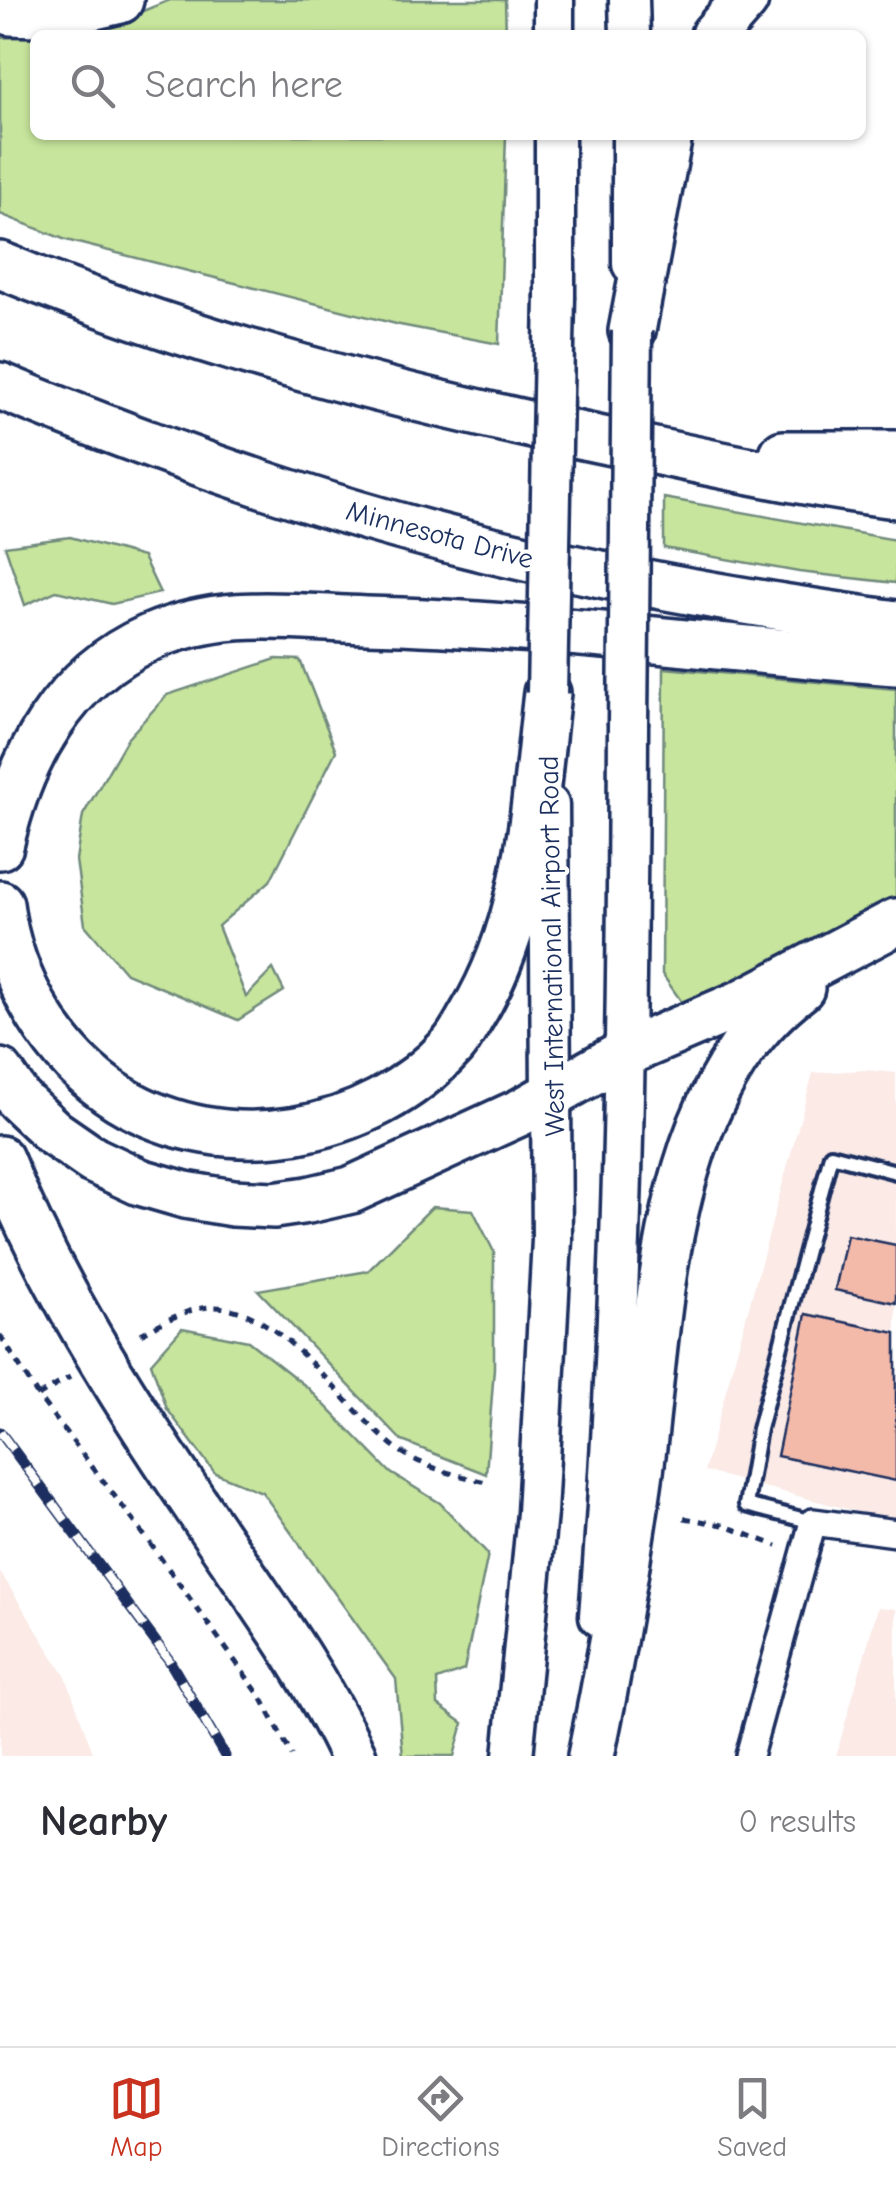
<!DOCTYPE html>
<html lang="en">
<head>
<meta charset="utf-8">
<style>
  :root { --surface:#fff; --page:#f2f2f3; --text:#2b2b33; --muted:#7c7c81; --line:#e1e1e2; --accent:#c8321e }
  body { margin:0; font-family:"Comic Neue",sans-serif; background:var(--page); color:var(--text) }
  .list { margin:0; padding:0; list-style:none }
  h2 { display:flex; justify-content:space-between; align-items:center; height:130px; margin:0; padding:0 40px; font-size:42px }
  h2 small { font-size:32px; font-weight:400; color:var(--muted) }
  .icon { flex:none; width:55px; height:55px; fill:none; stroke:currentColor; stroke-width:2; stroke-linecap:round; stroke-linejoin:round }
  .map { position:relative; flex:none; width:896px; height:1756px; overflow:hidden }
  .search { position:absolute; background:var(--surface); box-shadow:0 2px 8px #0004; left:30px; right:30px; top:30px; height:110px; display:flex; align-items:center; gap:25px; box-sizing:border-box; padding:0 35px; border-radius:15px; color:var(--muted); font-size:38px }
  .sheet { height:290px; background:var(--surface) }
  nav { display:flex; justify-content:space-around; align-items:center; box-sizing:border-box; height:140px; border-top:2px solid var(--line); background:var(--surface); font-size:28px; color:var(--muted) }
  nav a { display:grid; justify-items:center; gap:5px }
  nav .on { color:var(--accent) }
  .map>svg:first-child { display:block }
  .built { fill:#fbeae6 }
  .green { fill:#c7e59c; stroke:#718a7d; stroke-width:2.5 }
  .building { fill:#f3baaa; stroke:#1b2f5e; stroke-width:2.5 }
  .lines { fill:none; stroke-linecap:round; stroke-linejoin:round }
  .lane-casing { stroke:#1b2f5e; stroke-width:20 }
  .street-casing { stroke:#1b2f5e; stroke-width:32 }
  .primary-casing { stroke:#1b2f5e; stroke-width:45 }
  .highway-casing { stroke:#1b2f5e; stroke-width:52 }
  .path { stroke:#1b2f5e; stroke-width:5; stroke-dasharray:8 8; stroke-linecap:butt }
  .lane { stroke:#fff; stroke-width:12 }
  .street { stroke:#fff; stroke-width:25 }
  .primary { stroke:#fff; stroke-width:38 }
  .highway { stroke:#fff; stroke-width:45 }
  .rail-casing { stroke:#1b2f5e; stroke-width:11 }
  .rail { stroke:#fff; stroke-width:8; stroke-dasharray:22; stroke-linecap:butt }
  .primary-bridge-casing { stroke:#1b2f5e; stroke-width:45; stroke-linecap:butt }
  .primary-bridge { stroke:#fff; stroke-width:38 }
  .labels { text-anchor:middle; stroke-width:8; stroke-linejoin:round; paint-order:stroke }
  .street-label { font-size:28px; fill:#1b2f5e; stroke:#fff }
</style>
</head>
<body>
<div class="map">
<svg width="896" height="1756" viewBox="0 0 896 1756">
  <rect width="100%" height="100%" fill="#fff"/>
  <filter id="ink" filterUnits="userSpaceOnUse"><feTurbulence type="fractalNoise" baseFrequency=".01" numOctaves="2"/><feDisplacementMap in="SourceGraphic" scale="20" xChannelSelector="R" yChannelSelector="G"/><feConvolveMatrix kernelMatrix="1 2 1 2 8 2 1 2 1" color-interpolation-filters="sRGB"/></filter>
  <g filter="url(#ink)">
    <g class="built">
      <path d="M866 1070 896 1073V1522L704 1471 813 1073Z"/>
      <path d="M0 1572 66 1677 94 1756H0Z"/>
      <path d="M878 1607 896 1609V1756H836Z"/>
    </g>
    <g class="green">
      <path d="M170 0H505L506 35H45L91 32Z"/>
      <path d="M35 36V135H506L499 344 400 325 66 240 0 214V38Z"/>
      <path d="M664 498 896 540V583L799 572 664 548Z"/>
      <path d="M70 537 143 557 160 593 112 604 56 591 25 605 5 546Z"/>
      <path d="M276 659 300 660 336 751 270 881 218 926 246 997 273 969 284 991 238 1020 126 973 85 925 76 860 83 815 127 739 167 695Z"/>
      <path d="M664 668 896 689V906L686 1008 662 974Z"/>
      <path d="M432 1207 473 1210 494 1252V1368L486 1474 402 1441 258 1290 368 1271Z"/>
      <path d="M182 1328 248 1341 308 1388 391 1473 440 1503 488 1554 464 1670 437 1680 438 1705 463 1723 454 1756H403L396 1679 262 1492 215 1473 167 1409 151 1363Z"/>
    </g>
    <g class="building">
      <path d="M847 1235 896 1245V1303L835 1290Z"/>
      <path d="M806 1314 896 1333V1481L777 1456Z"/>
    </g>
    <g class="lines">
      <g class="lane-casing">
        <path id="lane" d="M813 1522 746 1505 759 1429 831 1155 896 1172"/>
      </g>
      <g class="street-casing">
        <path id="street" d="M749 1756 813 1522 896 1533"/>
      </g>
      <g class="primary-casing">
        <g id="primary">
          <path d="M554 0V35"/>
          <path d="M629 0 630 35"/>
          <path d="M632 135V264"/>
          <path d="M555 296V135"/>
          <path d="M599 1616C623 1319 627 1023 628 725"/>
          <path d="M513 1756 537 1513 552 1240 549 805"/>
        </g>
      </g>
      <g class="highway-casing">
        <g id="highway">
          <path d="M11 12 60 14 120 0"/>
          <path d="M714 35 745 0"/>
          <path d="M0 265C197 346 404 399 612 442 706 462 801 483 896 495"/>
          <path d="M632 331 669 135"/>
          <path d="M0 386C158 451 320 509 487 549 622 581 759 605 896 624"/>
          <path d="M783 454H896"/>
          <path d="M0 846C19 760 64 675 149 638 223 606 288 617 366 620 543 624 719 649 896 662"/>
          <path d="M0 904C9 979 54 1058 119 1098 225 1163 370 1137 452 1046 460 1037 466 1025 472 1015 531 918 534 802 547 693"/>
          <path d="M0 1072 19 1100 54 1133 93 1160 140 1182 185 1195 233 1203 274 1205 308 1200 351 1190 521 1112 627 1052 740 1004 896 922"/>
          <path d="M0 1159C49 1281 121 1395 195 1504 250 1587 310 1665 353 1756"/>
          <path d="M591 1756C610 1664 626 1572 639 1479 661 1320 658 1094 801 988"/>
        </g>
      </g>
      <g class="path">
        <path d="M141 1334C163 1322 187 1308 212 1307 284 1305 347 1416 403 1453 428 1469 461 1476 490 1483"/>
        <path d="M0 1335 38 1396 136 1524 261 1697 292 1756"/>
        <path d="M38 1396 70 1377"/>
        <path d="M684 1518 723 1525 777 1546"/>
      </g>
      <use href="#lane" class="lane"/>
      <use href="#street" class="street"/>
      <use href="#primary" class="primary"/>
      <use href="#highway" class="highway"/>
      <g class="rail-casing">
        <path id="rail" d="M0 1432 169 1660 225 1756"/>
      </g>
      <use href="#rail" class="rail"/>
      <g class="primary-bridge-casing">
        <g id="primary-bridge">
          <path d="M547 693 555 296"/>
          <path d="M628 725 632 331"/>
        </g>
      </g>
      <use href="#primary-bridge" class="primary-bridge"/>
    </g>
  </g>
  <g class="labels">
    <g class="street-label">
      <text transform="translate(440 534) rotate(15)" y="10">Minnesota Drive</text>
      <text transform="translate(551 946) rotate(-91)" y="10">West International Airport Road</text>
    </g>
  </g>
</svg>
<div class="search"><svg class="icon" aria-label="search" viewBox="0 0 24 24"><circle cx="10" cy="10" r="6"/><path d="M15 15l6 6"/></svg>Search here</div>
</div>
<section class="sheet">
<h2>Nearby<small>0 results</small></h2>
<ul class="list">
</ul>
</section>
<nav>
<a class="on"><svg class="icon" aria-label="map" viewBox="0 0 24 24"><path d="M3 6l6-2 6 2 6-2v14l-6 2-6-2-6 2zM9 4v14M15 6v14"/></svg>Map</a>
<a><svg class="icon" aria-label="directions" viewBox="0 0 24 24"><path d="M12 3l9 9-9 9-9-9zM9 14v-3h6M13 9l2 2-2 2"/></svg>Directions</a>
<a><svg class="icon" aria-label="saved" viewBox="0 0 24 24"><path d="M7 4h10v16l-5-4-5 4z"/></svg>Saved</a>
</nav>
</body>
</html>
